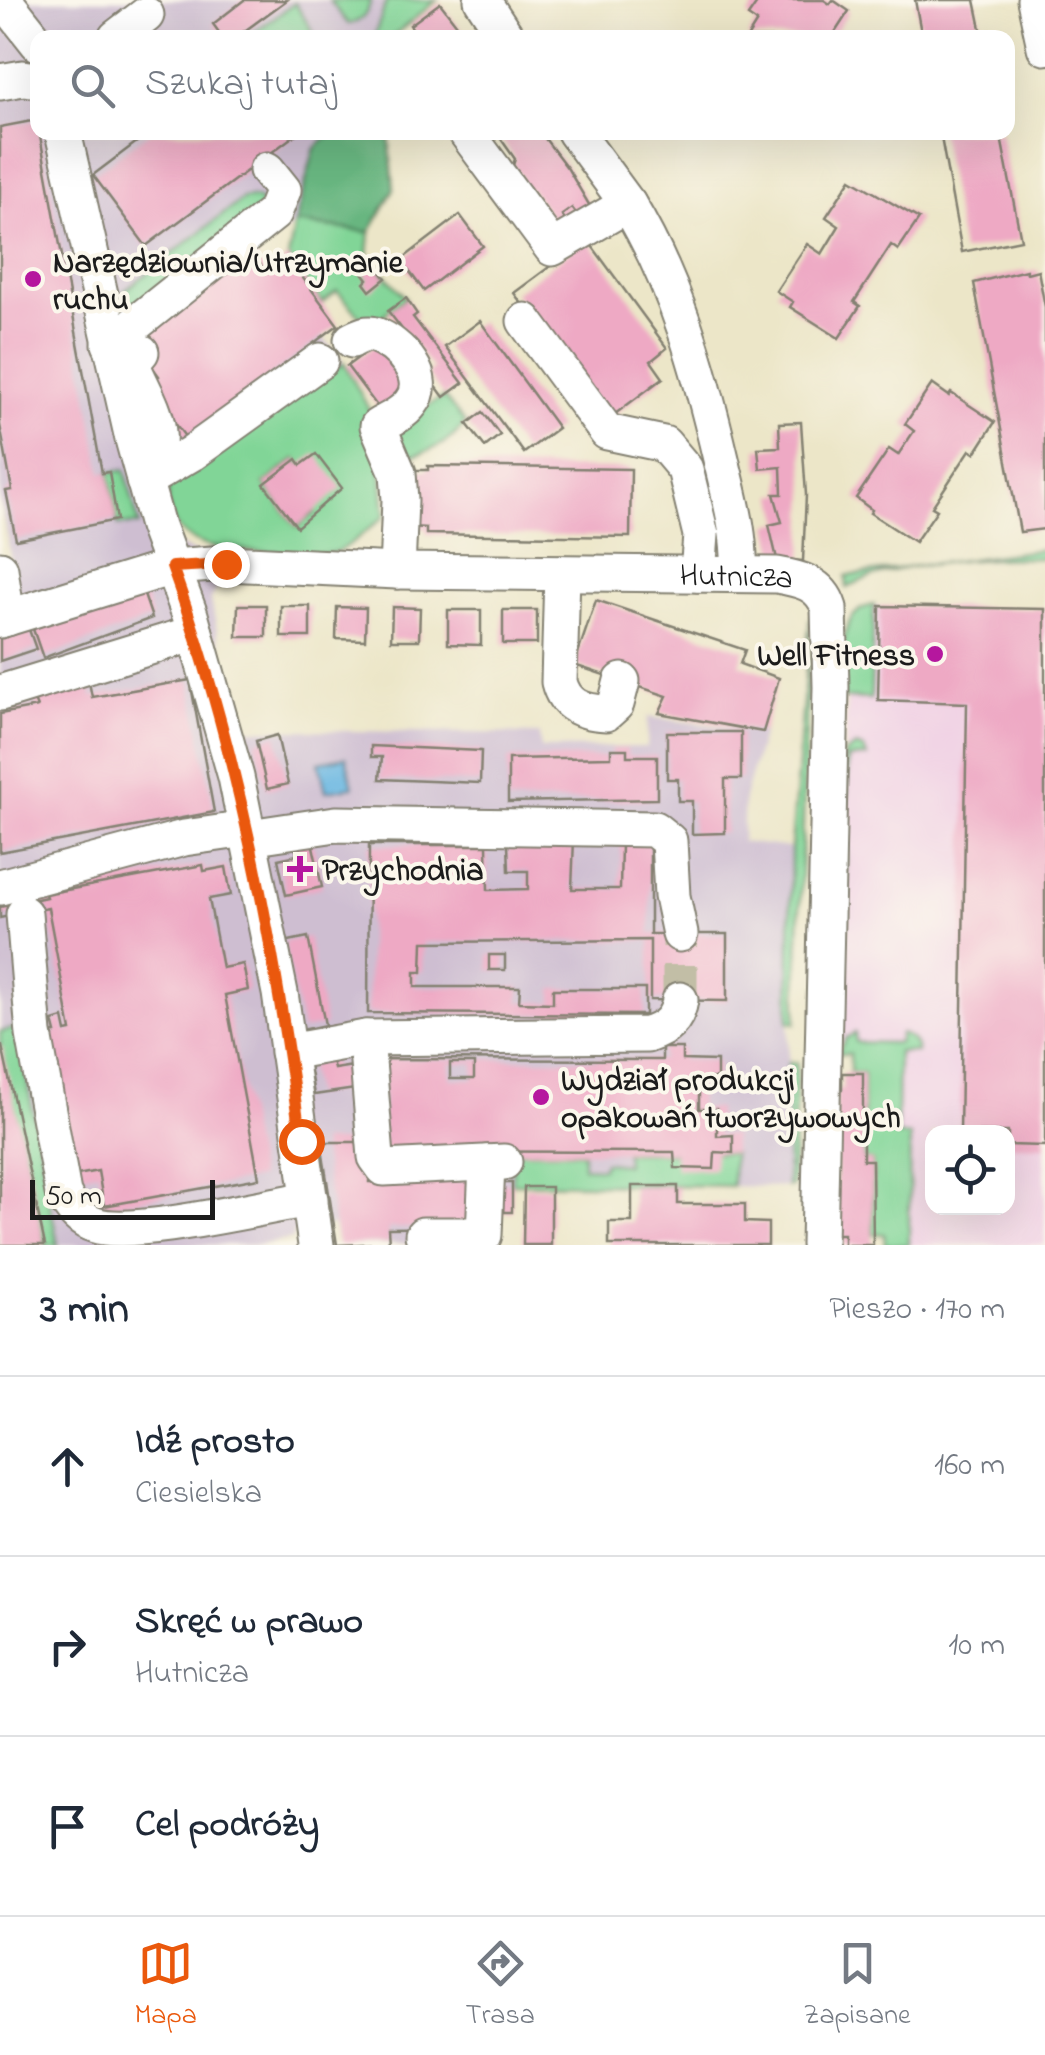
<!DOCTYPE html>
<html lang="pl">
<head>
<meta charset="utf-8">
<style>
  :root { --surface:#fff; --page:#f6f6f7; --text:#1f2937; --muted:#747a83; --line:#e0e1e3; --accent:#ea580c }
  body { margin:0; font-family:"Indie Flower",sans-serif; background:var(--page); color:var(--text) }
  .controls { position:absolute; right:30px; bottom:30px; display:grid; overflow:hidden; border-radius:20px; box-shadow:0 10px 40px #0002 }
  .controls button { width:90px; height:90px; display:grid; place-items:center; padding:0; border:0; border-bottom:2px solid var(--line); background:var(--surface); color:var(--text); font:50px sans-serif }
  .scale { position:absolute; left:30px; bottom:25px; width:185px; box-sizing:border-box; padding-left:10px; border:5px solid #1c1c1c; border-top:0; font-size:28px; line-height:35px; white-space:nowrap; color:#1c1c1c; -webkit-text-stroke:8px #fbf7ec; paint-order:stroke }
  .stop { position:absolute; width:30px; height:30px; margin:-22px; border:8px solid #ea580c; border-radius:50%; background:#fff }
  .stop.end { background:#ea580c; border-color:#fff; box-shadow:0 2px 10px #0008 }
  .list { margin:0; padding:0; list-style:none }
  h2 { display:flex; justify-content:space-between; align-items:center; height:130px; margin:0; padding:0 40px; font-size:42px }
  h2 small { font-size:32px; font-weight:400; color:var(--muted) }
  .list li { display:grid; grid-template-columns:65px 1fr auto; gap:30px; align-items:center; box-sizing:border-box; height:180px; padding:0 40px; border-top:2px solid var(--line) }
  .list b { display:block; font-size:38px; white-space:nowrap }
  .list p { margin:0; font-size:32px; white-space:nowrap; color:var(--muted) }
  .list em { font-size:32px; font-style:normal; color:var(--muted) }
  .icon { flex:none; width:55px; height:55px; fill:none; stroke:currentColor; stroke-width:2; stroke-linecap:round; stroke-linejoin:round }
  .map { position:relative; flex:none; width:1045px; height:1245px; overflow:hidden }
  .search { position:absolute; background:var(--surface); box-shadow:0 10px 40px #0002; left:30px; right:30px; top:30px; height:110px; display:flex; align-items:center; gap:25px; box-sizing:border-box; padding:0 35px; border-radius:20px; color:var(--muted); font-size:38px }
  .sheet { height:670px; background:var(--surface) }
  nav { display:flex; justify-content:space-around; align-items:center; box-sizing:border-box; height:140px; border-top:2px solid var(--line); background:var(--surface); font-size:28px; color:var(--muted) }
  nav a { display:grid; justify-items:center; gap:5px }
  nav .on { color:var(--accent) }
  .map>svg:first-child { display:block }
  .built { fill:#f0d0e4; fill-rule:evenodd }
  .industrial { fill:#cebed1 }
  .green { fill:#81d597; stroke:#4e785a; stroke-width:2.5; fill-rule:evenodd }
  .forest { fill:#68b680; stroke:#42694e; stroke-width:2.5 }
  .water { fill:#67b6e1; stroke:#42697e; stroke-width:2.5 }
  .building { fill:#eea9c4; fill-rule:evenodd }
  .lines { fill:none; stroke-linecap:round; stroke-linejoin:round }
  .minor-tunnel { stroke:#c2bea6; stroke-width:35; stroke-dasharray:35 18; stroke-linecap:butt }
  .minor-casing { stroke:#848172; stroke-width:39 }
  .minor { stroke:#fff; stroke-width:35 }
  .route { stroke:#ea580c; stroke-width:12 }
  .poi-dot { fill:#b5179e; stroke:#fbf7ec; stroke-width:4 }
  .labels { text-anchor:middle; stroke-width:8; stroke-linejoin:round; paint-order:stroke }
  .poi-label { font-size:32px; font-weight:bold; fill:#1c1c1c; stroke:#fbf7ec; text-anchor:start }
  .street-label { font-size:32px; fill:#1c1c1c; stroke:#fbf7ec }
</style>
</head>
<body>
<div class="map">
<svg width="1045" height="1245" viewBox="0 0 1045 1245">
  <rect width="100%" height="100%" fill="#fbf7ec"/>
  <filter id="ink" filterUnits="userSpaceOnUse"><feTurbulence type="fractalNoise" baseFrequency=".01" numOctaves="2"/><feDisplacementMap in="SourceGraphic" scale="20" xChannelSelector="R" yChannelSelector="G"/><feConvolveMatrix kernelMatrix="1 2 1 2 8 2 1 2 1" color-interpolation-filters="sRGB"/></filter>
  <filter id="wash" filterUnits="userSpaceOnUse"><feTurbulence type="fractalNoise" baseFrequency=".0048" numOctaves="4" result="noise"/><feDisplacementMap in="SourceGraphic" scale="40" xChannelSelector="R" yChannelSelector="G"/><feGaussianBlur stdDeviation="2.25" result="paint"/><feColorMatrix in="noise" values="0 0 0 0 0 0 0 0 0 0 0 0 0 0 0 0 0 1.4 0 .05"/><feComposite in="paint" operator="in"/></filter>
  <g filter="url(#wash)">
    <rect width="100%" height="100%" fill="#ece6c8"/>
    <path class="built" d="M868 606 1045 609V1245H909V1136L897 1135V1043L837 1042 849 618ZM932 1132H1008V1208H932Z"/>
    <path class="industrial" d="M0 0H437L392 37 38 38V132L389 133 394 189 370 232 295 224 254 255 267 273 288 258 338 325 323 337 344 363 169 485 159 510 169 538 193 552 226 551 227 587H218L211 599 236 729 539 734 541 748 647 747 648 717 763 732 744 798 742 842 791 848 787 1187 490 1183 480 1243 337 1245 333 1225 292 1233 293 1239 257 1245H58L17 1029 0 1032V642L19 603 0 501Z"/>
    <g class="green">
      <path d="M329 0H371C367 14 363 22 348 24Z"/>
      <path d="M387 0H437L392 37H374Z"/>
      <path d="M295 3 316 37H256L253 33Z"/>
      <path d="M252 198 259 200 263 207 122 320 114 299 243 199Z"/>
      <path d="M295 223 370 232 368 255 406 298 388 311 372 329 337 291 322 303 288 258Z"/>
      <path d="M344 363 378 426 385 516C370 527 352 546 335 552 321 557 296 552 281 552 234 551 158 555 169 485ZM296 459 301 465 315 513 297 527 264 484Z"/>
      <path d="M444 397 465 423C452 444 425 453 402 459L385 428Z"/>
      <path d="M125 470 139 525H118L109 472Z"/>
      <path d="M1045 549V558C989 558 894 560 847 588L846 576Z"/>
      <path d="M874 605 871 699 843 698C844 667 833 611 874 605Z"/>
      <path d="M810 618 796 1023 789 1022 791 848Z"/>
      <path d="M856 746 864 749 867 757 848 758 844 995H838L844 754Z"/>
      <path d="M17 1028 58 1245H45L0 1044V1032Z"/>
      <path d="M855 1033 856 1042 898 1043 900 1034C910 1036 916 1042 917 1052H898L897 1135 910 1136 909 1245H885L884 1234H873L872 1161 863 1160V1073H850V1054H837L846 1038Z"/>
      <path d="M788 1063H797L792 1186 787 1187Z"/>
      <path d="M513 1151 583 1152V1167L602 1168 604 1162 626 1164 625 1152 733 1153 732 1186 512 1183Z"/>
    </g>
    <path class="forest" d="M330 133H389L394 189 370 232 295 223 314 150Z"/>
    <path class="water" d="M346 757 353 787 326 791 319 762Z"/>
    <g id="blocks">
      <g class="building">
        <path d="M244 0H287L235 38H223L213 24Z"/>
        <path d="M759 0H824L830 4 833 0 849 11 832 37 827 34 824 38H747L757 22 748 16Z"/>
        <path d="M915 0H975L983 38H922Z"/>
        <path d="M440 3 467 38H419L410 25Z"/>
        <path d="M37 120 102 473 109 472 117 520 16 540 6 491 12 490 0 425V127Z"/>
        <path d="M150 132H299L146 246 93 175Z"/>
        <path d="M496 132H540L568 169 591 208 579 217 572 208 562 215 568 224 560 230 530 188 526 191 518 182 522 178 513 165 515 159Z"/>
        <path d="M940 132H1000L1021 240 962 252Z"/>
        <path d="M851 179 919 219 898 250 891 245 854 302 860 306 839 338 790 307 793 302 776 291 807 244 822 254 839 226 826 217Z"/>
        <path d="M460 215 483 246 424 291 401 260Z"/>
        <path d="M587 239 667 348 651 361 663 378 607 420 514 293Z"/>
        <path d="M251 252 267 273 288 258 338 325 186 438 147 385 159 376 132 339Z"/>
        <path d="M367 255 386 278 370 291 364 283 368 279 356 264Z"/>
        <path d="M1026 270 1027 273 1038 270 1045 307V529L1020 532 974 283Z"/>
        <path d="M406 298 417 314 413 317 463 383 444 397 427 374 433 369 388 311Z"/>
        <path d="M480 321 558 428 524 453 445 347Z"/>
        <path d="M377 344 409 388 380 410 347 366Z"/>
        <path d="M932 384 949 396 951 393 995 422 975 453 970 450 932 507 937 510 915 542 870 513 872 510 856 498 889 449 898 455 914 431 905 424Z"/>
        <path d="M483 412 500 435 485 447 467 424Z"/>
        <path d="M801 422 806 495 803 561 777 559 769 525 782 522 774 494H782L781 467 760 469 758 448 780 447 779 423Z"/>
        <path d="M316 454 342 488 297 527 264 484 297 459 301 465Z"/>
        <path d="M428 466 631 469 630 537 426 534V528L409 527 411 470H428Z"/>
        <path d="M142 589 152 618 43 658 33 629Z"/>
        <path d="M596 600 745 650 740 664 779 678 763 732 659 713 667 696 574 665Z"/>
        <path d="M238 605H266V637H237Z"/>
        <rect x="281" y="606" width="29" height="31"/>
        <path d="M880 606 1045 609V1146L1008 1145V1132H960L967 703 878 700Z"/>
        <path d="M337 607 366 608 365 640 336 639Z"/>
        <path d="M392 607 420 608 419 640H391Z"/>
        <path d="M448 610H481V645L448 644Z"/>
        <rect x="503" y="610" width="34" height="34"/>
        <path d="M27 624 36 649 0 661V634Z"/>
        <path d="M87 672 92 697 190 680 214 812 0 852V714L37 707 30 691Z"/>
        <path d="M667 732H741V779H725V833L692 834V801H678V779H667Z"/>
        <path d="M277 735 288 784 267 789 256 741Z"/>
        <path d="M371 746 481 751 480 783 380 779 382 757H371Z"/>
        <path d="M611 749H627V756H657V799L508 802V759L611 757Z"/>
        <path d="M311 837 322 887 286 895 278 859 297 855 294 841Z"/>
        <path d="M574 839 572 889H620L621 844 650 843V934H727V1001L650 1000V940L423 942 422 972H415V987H520L519 1002 553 1003V989H645V1015L368 1013 369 845H487L488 890 528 889V871H509L508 844Z"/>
        <path d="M203 865 204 871 226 867 231 895 209 899 222 968 243 964 248 990 225 995 259 1178 104 1206 98 1171 67 1177 40 1036 56 1033 53 1021 63 1018 66 1032 71 1031 48 908 0 918V907L46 897 45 894Z"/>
        <path d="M308 937 325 1025 302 1030 284 942Z"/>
        <rect x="489" y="955" width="16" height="15"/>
        <path d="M0 1046H2L45 1245H0Z"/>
        <path d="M662 1048H682V1060L717 1061V1078L699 1079V1109H717V1136L733 1135V1153L715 1152 714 1169 675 1168 674 1152 383 1151V1059L662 1060ZM450 1063H474V1079H450Z"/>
        <path d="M332 1060 334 1069 359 1065 362 1088 314 1095 309 1065Z"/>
        <path d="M842 1073H863V1160H872L873 1245H844V1234H836V1089H842Z"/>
        <path d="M321 1142H370L369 1182H458L479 1174 480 1227 388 1228 389 1243 337 1245Z"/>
        <path d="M489 1183H512V1212H490Z"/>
        <path d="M632 1186H678V1204H745V1222L768 1223V1245H609V1222H632Z"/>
        <path d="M524 1187H551V1245H523Z"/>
      </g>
    </g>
  </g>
  <g filter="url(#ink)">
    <use href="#blocks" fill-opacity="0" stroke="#848172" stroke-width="2.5"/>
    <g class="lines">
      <path class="minor-tunnel" d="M680 1000V934"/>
      <g class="minor-casing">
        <g id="minor">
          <path d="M4 0 38 43"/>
          <path d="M482 0 507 38"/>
          <path d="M1035 0 1045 47"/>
          <path d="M116 38 146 15"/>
          <path d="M0 82 23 78 38 80"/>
          <path d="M63 132 133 439 157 526 190 615 236 777 280 993 316 1245"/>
          <path d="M466 132 552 248 628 204C676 283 700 370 721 459 730 498 741 534 739 574"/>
          <path d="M575 132 628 204"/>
          <path d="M525 321 607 432 664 444 685 469 701 535 698 574"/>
          <path d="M352 340C360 336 367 332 375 335 400 344 431 378 411 403 403 414 389 420 378 426L398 473 400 500 397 571"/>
          <path d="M110 344 274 213 283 190 267 170"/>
          <path d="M141 352 134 360 133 367C151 408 173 435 145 480"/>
          <path d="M144 481 192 453 320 361"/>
          <path d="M0 569 7 618"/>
          <path d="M562 573 559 682C565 706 583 712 606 713L616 704 622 681"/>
          <path id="s1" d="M0 620 172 567 226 563 397 571 777 575C800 579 821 583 829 608L831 687 819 1245"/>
          <path d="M0 693 195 633"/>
          <path d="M249 837 336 824 654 829 669 841 672 896 680 934"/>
          <path d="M0 887 184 838 247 829"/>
          <path d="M24 914 34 1034 63 1193C70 1208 79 1220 95 1225 132 1238 265 1206 310 1199"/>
          <path d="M366 1038 376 1157 384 1168 504 1162"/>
          <path d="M288 1052 366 1038 647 1035C666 1029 677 1020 680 1000"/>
          <path d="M423 1235H484L487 1163"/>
        </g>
      </g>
      <use href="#minor" class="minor"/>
    </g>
  </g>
  <g class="lines" filter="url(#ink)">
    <path class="route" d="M226 564 172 567C239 752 274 946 301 1141"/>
  </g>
  <g class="poi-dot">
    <circle cx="33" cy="279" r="10"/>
    <circle cx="935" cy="654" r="10"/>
    <path d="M295 854h10v10h10v10h-10v10h-10v-10h-10v-10h10z"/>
    <circle cx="541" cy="1097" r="10"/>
  </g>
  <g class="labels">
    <g class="poi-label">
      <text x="53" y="272">Narzędziownia/Utrzymanie<tspan x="53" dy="37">ruchu</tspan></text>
      <text x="915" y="665" text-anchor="end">Well Fitness</text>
      <text x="322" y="880">Przychodnia</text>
      <text x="561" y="1090">Wydział produkcji<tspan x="561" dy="37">opakowań tworzywowych</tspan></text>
    </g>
    <g class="street-label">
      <text dy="11" stroke="none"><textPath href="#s1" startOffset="745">Hutnicza</textPath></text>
    </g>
  </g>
</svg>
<div class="controls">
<button><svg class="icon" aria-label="locate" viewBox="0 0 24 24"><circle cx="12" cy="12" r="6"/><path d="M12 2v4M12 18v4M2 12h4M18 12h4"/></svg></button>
</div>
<div class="scale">50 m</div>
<div class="stop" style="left:301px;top:1141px"></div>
<div class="stop end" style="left:226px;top:564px"></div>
<div class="search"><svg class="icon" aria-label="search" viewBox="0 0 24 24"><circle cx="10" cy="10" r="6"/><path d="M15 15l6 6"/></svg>Szukaj tutaj</div>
</div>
<section class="sheet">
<h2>3 min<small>Pieszo · 170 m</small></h2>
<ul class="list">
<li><svg class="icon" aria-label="ahead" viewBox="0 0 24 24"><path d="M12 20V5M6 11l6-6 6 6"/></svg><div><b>Idź prosto</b><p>Ciesielska</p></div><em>160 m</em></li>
<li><svg class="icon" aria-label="right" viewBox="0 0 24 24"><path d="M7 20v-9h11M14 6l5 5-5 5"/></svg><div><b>Skręć w prawo</b><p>Hutnicza</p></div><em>10 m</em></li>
<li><svg class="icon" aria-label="arrive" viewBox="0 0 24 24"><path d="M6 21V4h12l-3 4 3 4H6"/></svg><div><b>Cel podróży</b></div></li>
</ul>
</section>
<nav>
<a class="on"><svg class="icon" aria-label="map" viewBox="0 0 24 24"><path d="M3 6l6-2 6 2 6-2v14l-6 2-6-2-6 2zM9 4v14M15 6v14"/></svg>Mapa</a>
<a><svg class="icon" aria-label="directions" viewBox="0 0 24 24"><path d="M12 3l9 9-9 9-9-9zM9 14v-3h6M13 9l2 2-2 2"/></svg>Trasa</a>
<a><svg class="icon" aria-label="saved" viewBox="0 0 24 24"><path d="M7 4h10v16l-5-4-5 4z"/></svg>Zapisane</a>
</nav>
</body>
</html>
